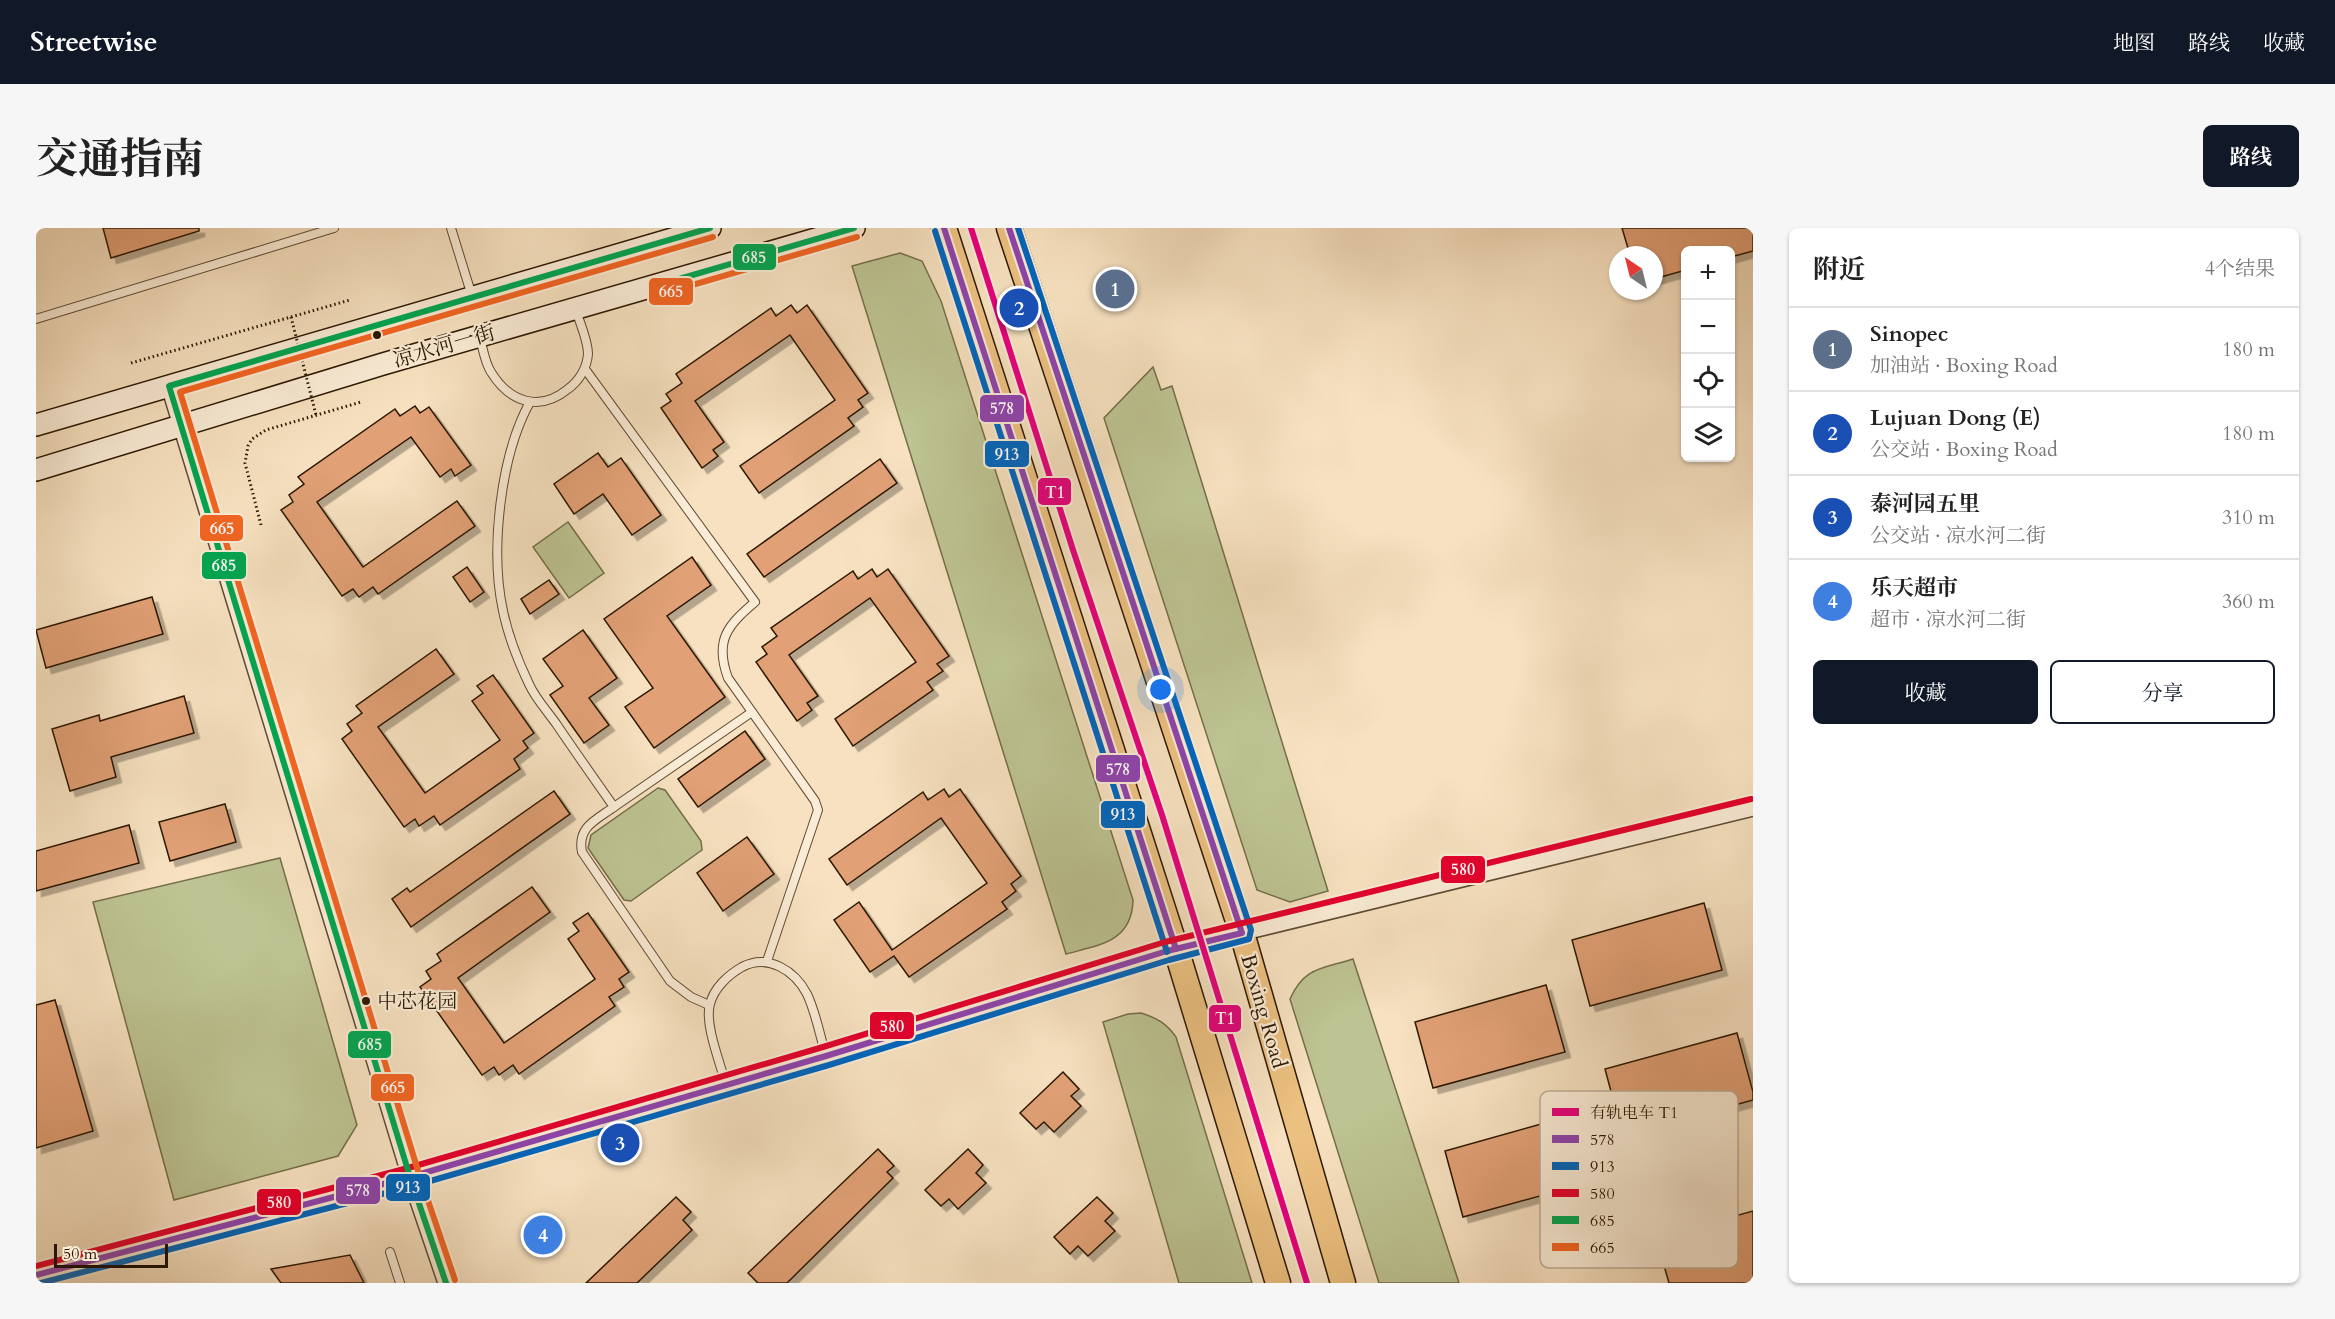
<!DOCTYPE html>
<html lang="zh">
<head>
<meta charset="utf-8">
<style>
  :root { --surface:#fff; --page:#f6f6f6; --text:#222; --muted:#767676; --line:#e0e0e0; --accent:#111827 }
  body { margin:0; font-family:Cardo,"Noto Serif SC",serif; background:var(--page); color:var(--text) }
  .controls { position:absolute; right:18px; top:18px; display:grid; overflow:hidden; border-radius:9px; box-shadow:0 2px 4px #0004 }
  .controls button { width:54px; height:54px; display:grid; place-items:center; padding:0; border:0; border-bottom:2px solid var(--line); background:var(--surface); color:var(--text); font:30px sans-serif }
  .compass { position:absolute; left:1573px; top:18px; width:54px; height:54px; border-radius:50%; background:var(--surface); box-shadow:0 2px 4px #0004; rotate:325deg }
  .scale { position:absolute; left:18px; bottom:15px; width:114px; box-sizing:border-box; padding-left:6px; border:3px solid #2c1802; border-top:0; font-size:16px; line-height:21px; white-space:nowrap; color:#2c1802; -webkit-text-stroke:4px #faecd6; paint-order:stroke }
  .you { position:absolute; left:1125px; top:462px; width:21px; height:21px; margin:-15px; border:4px solid #fff; border-radius:50%; background:#1a73e8; box-shadow:0 0 0 9px #1a73e833 }
  .badge { display:grid; place-items:center; width:39px; height:39px; border-radius:50%; background:var(--accent); color:#fff; font-size:20px; font-weight:700 }
  .pin { position:absolute; translate:-50% -50%; border:3px solid #fff; box-shadow:0 2px 6px #0006 }
  .list { margin:0; padding:0; list-style:none }
  h2 { display:flex; justify-content:space-between; align-items:center; height:78px; margin:0; padding:0 24px; font-size:26px }
  h2 small { font-size:20px; font-weight:400; color:var(--muted) }
  .list li { display:grid; grid-template-columns:39px 1fr auto; gap:18px; align-items:center; box-sizing:border-box; height:84px; padding:0 24px; border-top:2px solid var(--line) }
  .list b { display:block; font-size:22px; white-space:nowrap }
  .list p { margin:0; font-size:20px; white-space:nowrap; color:var(--muted) }
  .list em { font-size:20px; font-style:normal; color:var(--muted) }
  .actions { display:flex; gap:12px; padding:18px 24px }
  .actions a { flex:1; padding:14px 0; border:2px solid var(--accent); border-radius:9px; text-align:center; font-size:21px; color:var(--accent) }
  .actions .main { background:var(--accent); color:#fff }
  .icon { flex:none; width:33px; height:33px; fill:none; stroke:currentColor; stroke-width:2; stroke-linecap:round; stroke-linejoin:round }
  .map { position:relative; flex:none; width:1717px; height:1055px; overflow:hidden; border-radius:9px }
  header { display:flex; align-items:center; gap:36px; box-sizing:border-box; height:84px; padding:0 30px; background:var(--accent); color:#fff }
  header strong { font-size:28px }
  nav { display:flex; gap:33px; margin-inline-start:auto; font-size:21px }
  .intro { display:flex; align-items:center; justify-content:space-between; box-sizing:border-box; height:144px; padding:0 36px }
  h1 { margin:0; font-size:42px }
  .button { padding:15px 27px; border-radius:9px; background:var(--accent); color:#fff; font-size:21px; font-weight:700 }
  main { display:flex; gap:36px; padding:0 36px }
  aside { flex:1; background:var(--surface); border-radius:9px; box-shadow:0 2px 4px #0004 }
  .map>svg:first-child { display:block }
  .green { fill:#bdc392; stroke:#746e4a; stroke-width:1.5 }
  .building { fill:#e1a075; stroke:#2c1802; stroke-width:1.5; filter:url(#shadow) }
  .lines { fill:none; stroke-linecap:round; stroke-linejoin:round }
  .lane-casing { stroke:#5f4a32; stroke-width:10 }
  .street-casing { stroke:#5f4a32; stroke-width:18 }
  .secondary-casing { stroke:#2c1802; stroke-width:24 }
  .primary-casing { stroke:#2c1802; stroke-width:27 }
  .path { stroke:#2c1802; stroke-width:3; stroke-dasharray:1.5 3; stroke-linecap:butt }
  .lane { stroke:#faecd6; stroke-width:8 }
  .street { stroke:#faecd6; stroke-width:15 }
  .secondary { stroke:#faecd6; stroke-width:21 }
  .primary { stroke:#ecc080; stroke-width:24 }
  .path-bridge { stroke:#2c1802; stroke-width:3; stroke-dasharray:1.5 3; stroke-linecap:butt }
  .bus-1-casing { stroke:#faecd6; stroke-width:10 }
  .bus-2-casing { stroke:#faecd6; stroke-width:10 }
  .bus-3-casing { stroke:#faecd6; stroke-width:10 }
  .bus-4-casing { stroke:#faecd6; stroke-width:10 }
  .bus-5-casing { stroke:#faecd6; stroke-width:10 }
  .bus-1 { stroke:#8e44ad; stroke-width:6 }
  .bus-2 { stroke:#0065bd; stroke-width:6 }
  .bus-3 { stroke:#e4002b; stroke-width:6 }
  .bus-4 { stroke:#00a651; stroke-width:6 }
  .bus-5 { stroke:#f26522; stroke-width:6 }
  .tram-1-casing { stroke:#faecd6; stroke-width:10 }
  .tram-1 { stroke:#e5007d; stroke-width:6 }
  .bus-dot { fill:#2c1802; stroke:#faecd6; stroke-width:2 }
  .labels { text-anchor:middle; stroke-width:4.5; stroke-linejoin:round; paint-order:stroke }
  .bus-label { font-size:20px; fill:#2c1802; stroke:#faecd6; text-anchor:start }
  .street-label { font-size:21px; fill:#2c1802; stroke:#faecd6 }
  .key { fill:#faecd6; stroke:#bcac96; stroke-width:1.5 }
  .key-label { font-size:16px; fill:#2c1802 }
  .line-badge { stroke:#faecd6; stroke-width:2 }
  .badge-label { font-size:16px; text-anchor:middle; font-weight:bold; fill:#fff }
</style>
</head>
<body>
<header>
<strong>Streetwise</strong>
<nav><a>地图</a><a>路线</a><a>收藏</a></nav>
</header>
<div class="intro"><h1>交通指南</h1><a class="button">路线</a></div>
<main>
<div class="map">
<svg width="1717" height="1055" viewBox="0 0 1717 1055">
  <defs>
    <filter id="shadow"><feDropShadow dx="5.5" dy="5.5" stdDeviation="0" flood-color="#0004"/></filter>
  </defs>
  <rect width="100%" height="100%" fill="#f7e1c0"/>
  <filter id="stains"><feTurbulence type="fractalNoise" baseFrequency=".00333" numOctaves="4"/><feColorMatrix values="0 0 0 0 .2 0 0 0 0 .09 0 0 0 0 .02 0 0 0 .5 -.17"/></filter>
  <radialGradient id="worn" r=".72"><stop offset=".6" stop-color="#630" stop-opacity="0"/><stop offset="1" stop-color="#630" stop-opacity=".3"/></radialGradient>
  <g class="green">
    <path d="M864 25 886 33 905 73 1097 672C1096 714 1063 717 1030 726L816 38Z"/>
    <path d="M1117 139 1125 162 1136 158 1292 663 1254 674 1221 662 1068 190Z"/>
    <path d="M532 294 568 345 533 370 497 319Z"/>
    <path d="M622 560 629 562 665 613 666 622 595 673 588 672 552 620 555 607Z"/>
    <path d="M244 630 321 897 302 928 138 972 57 674Z"/>
    <path d="M1317 731 1423 1055H1343L1254 771C1268 739 1286 741 1317 731Z"/>
    <path d="M1105 785C1121 790 1130 795 1140 809L1216 1055H1143L1067 794 1092 786Z"/>
  </g>
  <g class="building">
    <path d="M67 0H163V3L75 30Z"/>
    <path d="M1586 0H1717V23L1695 29V22H1650V42L1618 51V27H1594Z"/>
    <path d="M755 77 761 85 771 77 832 165 822 172 827 179 812 190 818 198 723 265 704 238 799 172 754 107 659 173 688 214 677 222 682 228 666 240 625 180 635 173 630 166 646 155 640 146 735 80 740 88Z"/>
    <path d="M379 178 384 185 393 179 435 237 419 248 415 241 404 249 375 209 281 274 327 339 421 273 439 298 342 366 337 359 323 369 317 361 306 368 245 282 257 274 253 267 268 256 262 249 359 181 364 188Z"/>
    <path d="M562 225 572 239 585 230 625 287 596 307 567 266 538 286 518 256Z"/>
    <path d="M844 231 861 255 728 349 711 326Z"/>
    <path d="M656 329 675 357 631 388 689 469 618 520 589 479 617 460 568 391Z"/>
    <path d="M431 339 448 364 434 374 417 349Z"/>
    <path d="M836 341 841 349 852 341 913 428 901 436 907 443 891 454 897 462 817 518 799 491 880 434 834 370 753 427 782 468 771 475 776 482 761 493 720 434 731 426 726 419 741 408 735 400 817 343 822 351Z"/>
    <path d="M513 352 523 366 494 386 485 371Z"/>
    <path d="M116 369 127 406 10 440 0 402Z"/>
    <path d="M547 402 581 450 553 470 573 497 548 515 514 467 527 458 507 431Z"/>
    <path d="M400 421 418 446 342 499 389 565 464 512 436 473 447 465 441 458 457 447 498 505 487 513 492 520 478 531 484 541 404 597 398 588 383 598 379 591 368 599 306 511 316 503 311 496 326 485 320 478Z"/>
    <path d="M148 468 158 505 75 529 80 549 34 563 16 501 63 487 64 493Z"/>
    <path d="M709 503 729 531 662 579 642 551Z"/>
    <path d="M908 561 913 569 924 561 985 648 975 656 980 663 966 674 971 681 873 749 858 728 834 744 798 692 823 674 856 722 951 655 905 590 811 657 793 631 887 564 892 572Z"/>
    <path d="M518 563 534 586 375 699 356 671 371 660 374 664Z"/>
    <path d="M189 576 200 614 134 633 123 594Z"/>
    <path d="M93 597 103 635 0 663V623Z"/>
    <path d="M711 609 738 646 687 683 661 645Z"/>
    <path d="M496 659 514 684 422 750 468 815 559 751 532 711 543 703 537 695 552 685 593 744 583 751 588 759 573 769 579 778 483 846 477 837 463 847 458 839 446 847 384 759 395 751 390 743 405 733 401 726Z"/>
    <path d="M1668 675 1686 742 1554 778 1536 712Z"/>
    <path d="M1510 757 1529 824 1397 860 1379 794Z"/>
    <path d="M19 772 57 903 0 920V777Z"/>
    <path d="M1701 805 1717 864V872L1587 908 1569 841Z"/>
    <path d="M1027 844 1043 861 1035 868 1045 878 1018 904 1008 894 1000 901 984 885Z"/>
    <path d="M1541 886 1559 953 1427 989 1409 923Z"/>
    <path d="M842 921 858 938 851 944 857 950 751 1055H722L712 1045Z"/>
    <path d="M932 921 947 937 940 945 950 955 922 981 913 971 905 978 889 962Z"/>
    <path d="M640 969 655 984 647 992 656 1002 601 1055H550Z"/>
    <path d="M1061 969 1077 985 1069 993 1079 1003 1052 1028 1042 1018 1034 1026 1018 1009Z"/>
    <path d="M1717 983V1055H1633L1620 1010Z"/>
    <path d="M314 1027 328 1055H245L235 1041Z"/>
  </g>
  <g class="lines">
    <g class="lane-casing">
      <g id="lane">
        <path d="M415 0 436 68"/>
        <path d="M0 91 298 0"/>
        <path d="M444 110C447 121 449 135 455 144 474 175 504 184 532 161 543 153 551 140 552 126 552 112 544 96 540 82"/>
        <path d="M549 141 719 374C692 397 678 412 692 450L779 573 782 582 731 733"/>
        <path d="M494 174C464 228 454 323 467 383 472 407 482 433 493 456 499 470 512 484 521 497 540 525 559 552 578 579 560 592 541 599 546 624L634 753 655 769 673 777"/>
        <path d="M578 579 716 484"/>
        <path d="M690 857C685 837 668 796 674 776 678 760 692 747 706 739 732 725 759 743 771 766 780 785 784 808 790 828"/>
        <path d="M354 1024 364 1055"/>
      </g>
    </g>
    <g class="street-casing">
      <g id="street">
        <path d="M133 158 374 949 410 1055"/>
        <path d="M0 1047 374 949 790 828 1131 723 1717 580"/>
      </g>
    </g>
    <g class="secondary-casing">
      <g id="secondary">
        <path d="M0 197 674 0"/>
        <path d="M0 242 347 136 818 0"/>
      </g>
    </g>
    <g class="primary-casing">
      <g id="primary">
        <path d="M908 0 1140 721 1242 1055"/>
        <path d="M973 0 1206 705 1307 1055"/>
      </g>
    </g>
    <g class="path">
      <path d="M95 135 314 72"/>
      <path d="M225 297 209 235 212 218 216 211 230 202 325 174"/>
    </g>
    <use href="#lane" class="lane"/>
    <use href="#street" class="street"/>
    <use href="#secondary" class="secondary"/>
    <use href="#primary" class="primary"/>
    <path class="path-bridge" d="M255 89 280 187"/>
    <g class="bus-1-casing">
      <g id="bus-1">
        <path d="M908 0 1140 721"/>
        <path d="M0 1047 374 949 790 828 1131 723 1206 705 973 0"/>
      </g>
    </g>
    <g class="bus-2-casing">
      <g id="bus-2">
        <path d="M899 3 1131 724"/>
        <path d="M5 1055 377 958 793 837 1133 732 1213 711 1215 702 982 0"/>
      </g>
    </g>
    <g class="bus-3-casing">
      <path id="bus-3" d="M0 1038 372 940 787 819 1129 714 1715 571"/>
    </g>
    <g class="bus-4-casing">
      <g id="bus-4">
        <path d="M619 58 818 0"/>
        <path d="M410 1055 374 949 133 158 674 0"/>
      </g>
    </g>
    <g class="bus-5-casing">
      <g id="bus-5">
        <path d="M622 67 821 9"/>
        <path d="M419 1052 383 946 144 164 677 9"/>
      </g>
    </g>
    <use href="#bus-1" class="bus-1"/>
    <use href="#bus-2" class="bus-2"/>
    <use href="#bus-3" class="bus-3"/>
    <use href="#bus-4" class="bus-4"/>
    <use href="#bus-5" class="bus-5"/>
    <g class="tram-1-casing">
      <path id="tram-1" d="M935 0 1037 322 1126 587 1271 1055"/>
    </g>
    <use href="#tram-1" class="tram-1"/>
  </g>
  <g class="bus-dot">
    <circle cx="341" cy="107" r="5"/>
    <circle cx="330" cy="773" r="5"/>
  </g>
  <g class="labels">
    <g class="bus-label">
      <text x="341" y="780">中芯花园</text>
    </g>
    <g class="street-label">
      <text transform="translate(408 118) rotate(-16)" y="7">凉水河一街</text>
      <text transform="translate(1228 783) rotate(74)" y="7">Boxing Road</text>
    </g>
  </g>
  <rect x="1504" y="863" width="198" height="177" rx="9" class="key"/>
  <rect x="1516" y="880" width="27" height="8" fill="#e5007d"/>
  <rect x="1516" y="907" width="27" height="8" fill="#8e44ad"/>
  <rect x="1516" y="934" width="27" height="8" fill="#0065bd"/>
  <rect x="1516" y="961" width="27" height="8" fill="#e4002b"/>
  <rect x="1516" y="988" width="27" height="8" fill="#00a651"/>
  <rect x="1516" y="1015" width="27" height="8" fill="#f26522"/>
  <g class="key-label">
    <text x="1554" y="890">有轨电车 T1</text>
    <text x="1554" y="917">578</text>
    <text x="1554" y="944">913</text>
    <text x="1554" y="971">580</text>
    <text x="1554" y="998">685</text>
    <text x="1554" y="1025">665</text>
  </g>
  <g class="line-badge">
    <rect x="696" y="15" width="45" height="28" rx="6" fill="#00a651"/>
    <rect x="612" y="49" width="46" height="29" rx="6" fill="#f26522"/>
    <rect x="943" y="166" width="46" height="29" rx="6" fill="#8e44ad"/>
    <rect x="948" y="212" width="46" height="28" rx="6" fill="#0065bd"/>
    <rect x="1001" y="249" width="35" height="29" rx="6" fill="#e5007d"/>
    <rect x="163" y="286" width="45" height="28" rx="6" fill="#f26522"/>
    <rect x="165" y="323" width="46" height="29" rx="6" fill="#00a651"/>
    <rect x="1059" y="526" width="46" height="29" rx="6" fill="#8e44ad"/>
    <rect x="1064" y="572" width="46" height="29" rx="6" fill="#0065bd"/>
    <rect x="1404" y="627" width="46" height="29" rx="6" fill="#e4002b"/>
    <rect x="1172" y="776" width="34" height="29" rx="6" fill="#e5007d"/>
    <rect x="833" y="783" width="46" height="29" rx="6" fill="#e4002b"/>
    <rect x="311" y="802" width="45" height="29" rx="6" fill="#00a651"/>
    <rect x="334" y="845" width="45" height="29" rx="6" fill="#f26522"/>
    <rect x="349" y="945" width="46" height="29" rx="6" fill="#0065bd"/>
    <rect x="299" y="948" width="46" height="29" rx="6" fill="#8e44ad"/>
    <rect x="220" y="960" width="46" height="28" rx="6" fill="#e4002b"/>
  </g>
  <g class="badge-label">
    <text x="718" y="35">685</text>
    <text x="635" y="69">665</text>
    <text x="966" y="186">578</text>
    <text x="971" y="232">913</text>
    <text x="1019" y="270">T1</text>
    <text x="186" y="306">665</text>
    <text x="188" y="343">685</text>
    <text x="1082" y="547">578</text>
    <text x="1087" y="592">913</text>
    <text x="1427" y="647">580</text>
    <text x="1189" y="796">T1</text>
    <text x="856" y="804">580</text>
    <text x="334" y="822">685</text>
    <text x="357" y="865">665</text>
    <text x="372" y="965">913</text>
    <text x="322" y="968">578</text>
    <text x="243" y="980">580</text>
  </g>
  <rect width="100%" height="100%" filter="url(#stains)"/>
  <rect width="100%" height="100%" fill="url(#worn)"/>
</svg>
<div class="controls">
<button>+</button>
<button>−</button>
<button><svg class="icon" aria-label="locate" viewBox="0 0 24 24"><circle cx="12" cy="12" r="6"/><path d="M12 2v4M12 18v4M2 12h4M18 12h4"/></svg></button>
<button><svg class="icon" aria-label="layers" viewBox="0 0 24 24"><path d="M12 4l9 5-9 5-9-5zM3 14l9 5 9-5"/></svg></button>
</div>
<svg class="compass" viewBox="-18 -18 36 36"><path d="M0-13l5 13h-10z" fill="#e53935"/><path d="M0 13l5-13h-10z" fill="#767676"/></svg>
<div class="scale">50 m</div>
<div class="you"></div>
<div class="pin badge" style="left:1079px;top:61px;background:#5c6f8a">1</div>
<div class="pin badge" style="left:983px;top:80px;background:#1a4fb4">2</div>
<div class="pin badge" style="left:584px;top:915px;background:#1a4fb4">3</div>
<div class="pin badge" style="left:507px;top:1007px;background:#3f7fe0">4</div>
</div>
<aside>
<h2>附近<small>4个结果</small></h2>
<ul class="list">
<li><span class="badge" style="background:#5c6f8a">1</span><div><b>Sinopec</b><p>加油站 · Boxing Road</p></div><em>180 m</em></li>
<li><span class="badge" style="background:#1a4fb4">2</span><div><b>Lujuan Dong (E)</b><p>公交站 · Boxing Road</p></div><em>180 m</em></li>
<li><span class="badge" style="background:#1a4fb4">3</span><div><b>泰河园五里</b><p>公交站 · 凉水河二街</p></div><em>310 m</em></li>
<li><span class="badge" style="background:#3f7fe0">4</span><div><b>乐天超市</b><p>超市 · 凉水河二街</p></div><em>360 m</em></li>
</ul>
<div class="actions"><a class="main">收藏</a><a>分享</a></div>
</aside>
</main>
</body>
</html>
